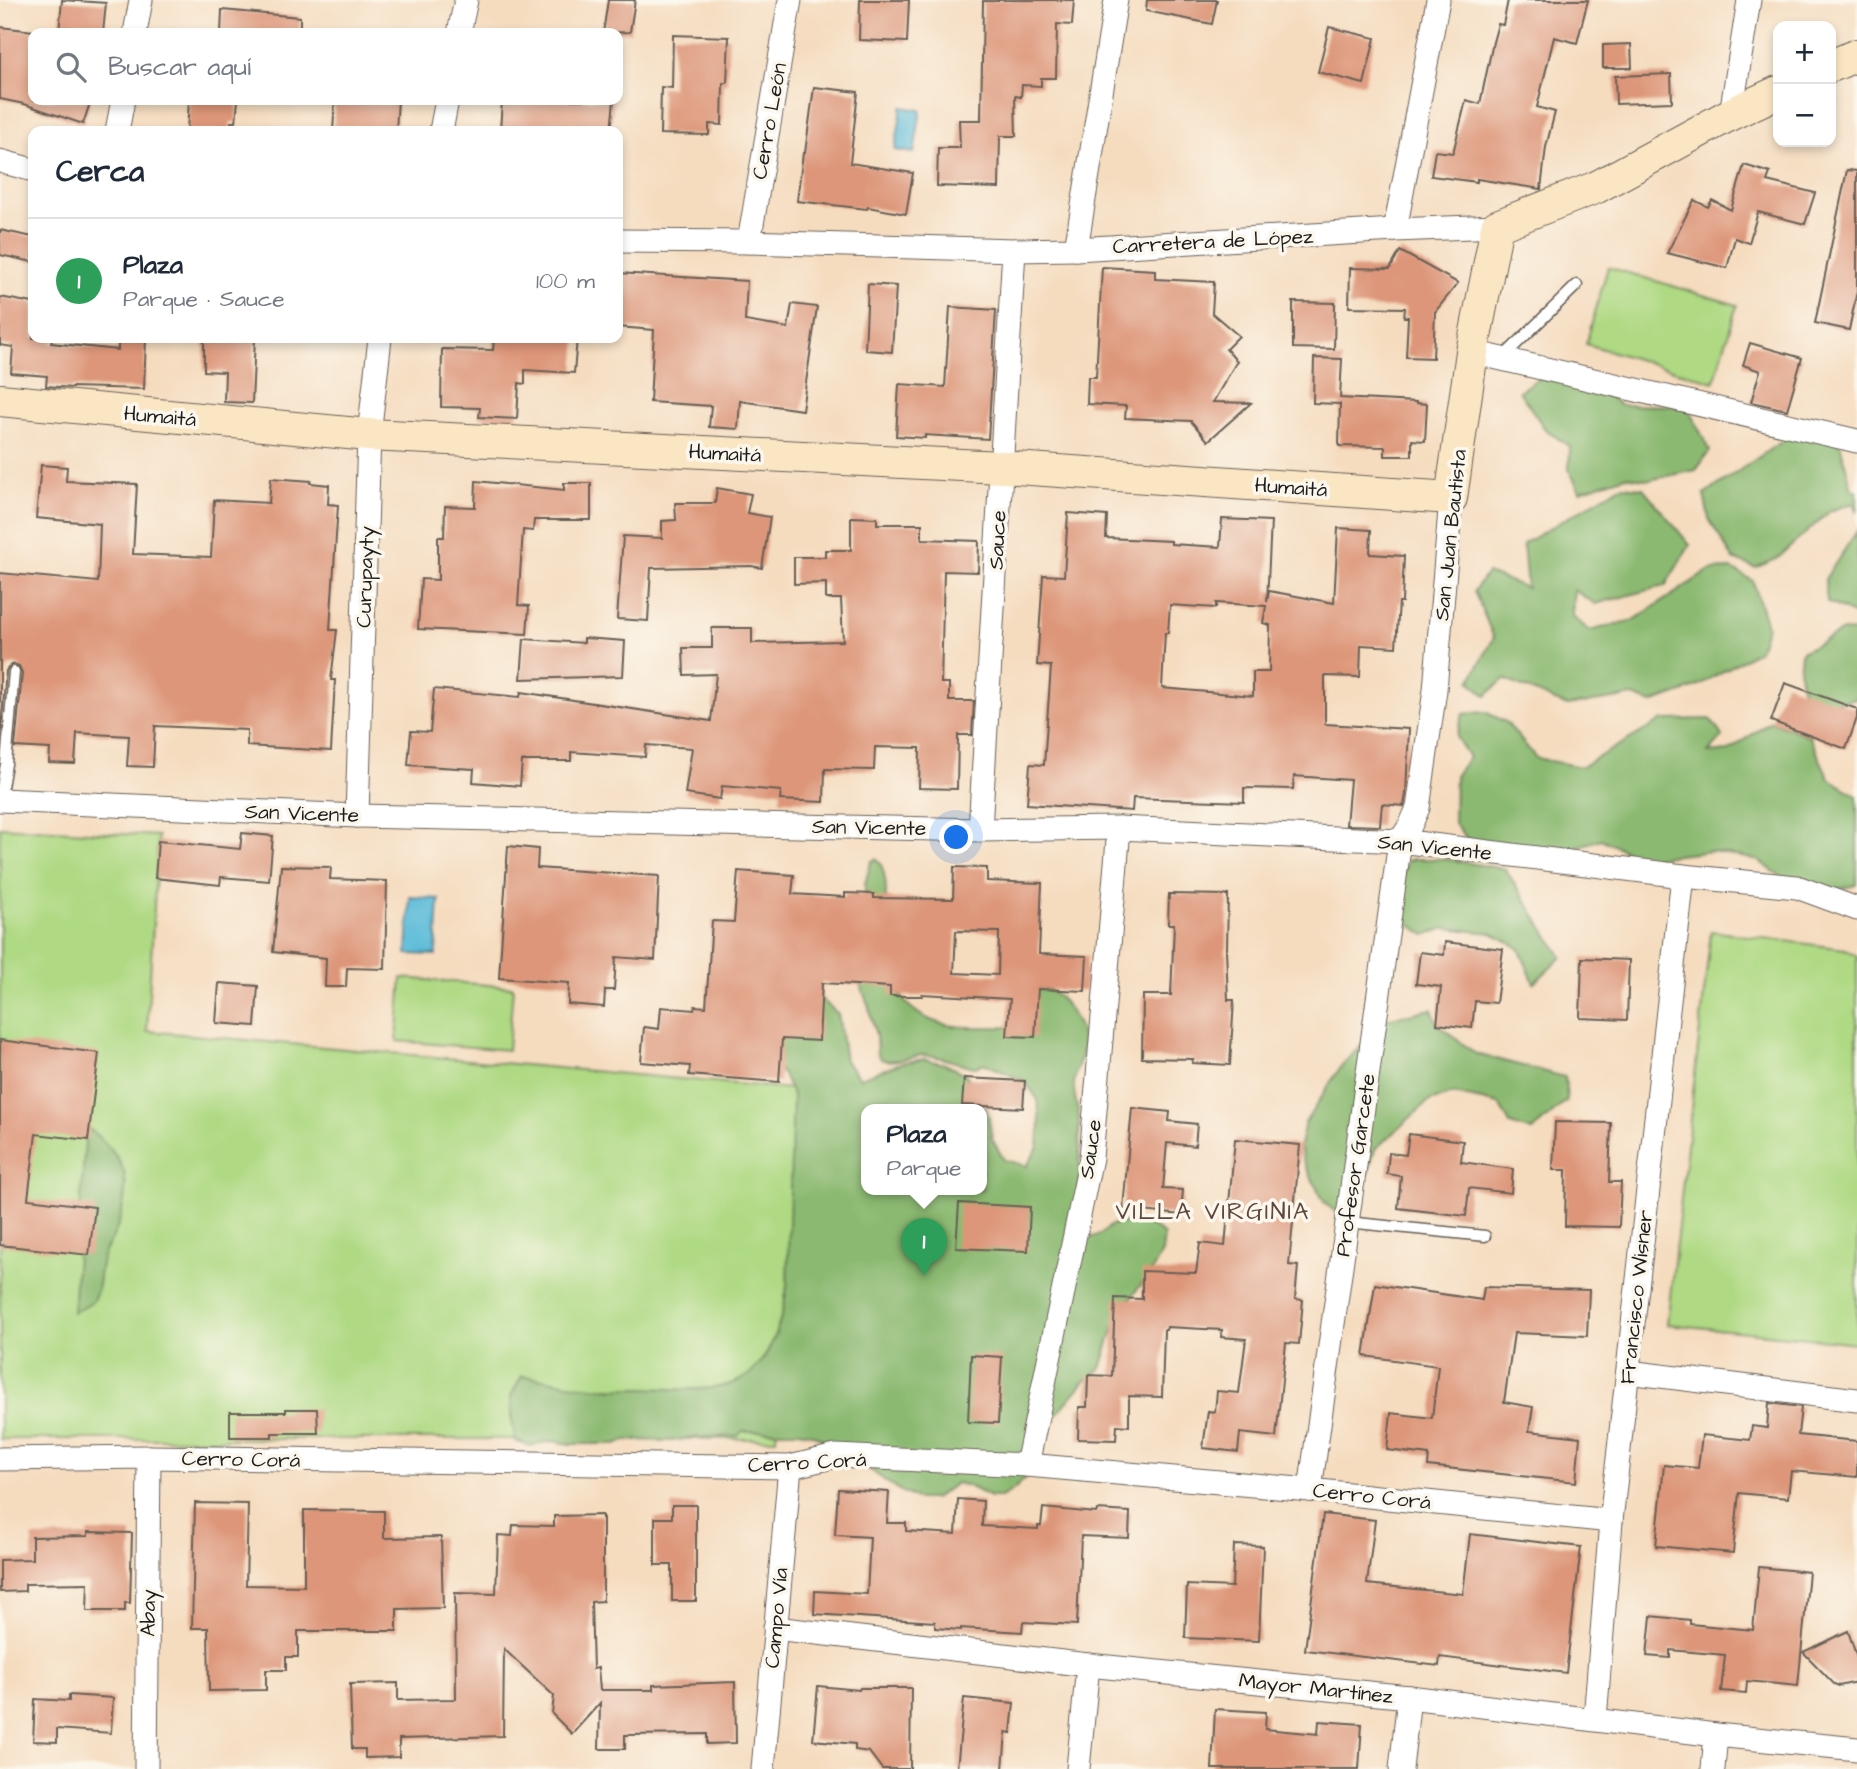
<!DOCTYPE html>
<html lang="es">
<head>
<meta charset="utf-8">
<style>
  :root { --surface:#fff; --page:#f2f2f3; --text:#1f2937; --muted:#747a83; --line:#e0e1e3; --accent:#d93025 }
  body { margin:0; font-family:"Architects Daughter",sans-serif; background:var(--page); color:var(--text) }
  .controls { position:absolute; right:21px; top:21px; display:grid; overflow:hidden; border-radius:14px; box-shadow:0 4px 10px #0003 }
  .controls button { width:63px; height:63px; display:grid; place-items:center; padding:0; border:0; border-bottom:2px solid var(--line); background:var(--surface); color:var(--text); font:35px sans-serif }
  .you { position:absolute; left:957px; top:838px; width:24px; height:24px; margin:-18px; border:5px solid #fff; border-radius:50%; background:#1a73e8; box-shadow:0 0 0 10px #1a73e833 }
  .badge { display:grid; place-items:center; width:46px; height:46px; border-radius:50%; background:var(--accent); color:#fff; font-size:23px; font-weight:700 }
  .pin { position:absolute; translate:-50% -58px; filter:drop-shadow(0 2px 4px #0008) }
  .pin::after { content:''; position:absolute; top:37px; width:24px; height:21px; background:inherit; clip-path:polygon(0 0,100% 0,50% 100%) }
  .popup { position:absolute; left:861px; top:1104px; width:126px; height:91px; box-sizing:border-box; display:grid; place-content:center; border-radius:14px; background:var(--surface); filter:drop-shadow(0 2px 5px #0005); font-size:23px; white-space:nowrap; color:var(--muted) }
  .popup b { font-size:26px; color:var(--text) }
  .popup::after { content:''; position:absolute; left:50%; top:100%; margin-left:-14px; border:14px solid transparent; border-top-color:var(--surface) }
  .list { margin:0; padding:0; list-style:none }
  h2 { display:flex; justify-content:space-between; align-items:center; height:91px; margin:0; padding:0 28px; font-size:30px }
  h2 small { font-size:23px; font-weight:400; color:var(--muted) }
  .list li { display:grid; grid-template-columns:46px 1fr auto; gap:21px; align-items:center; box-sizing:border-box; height:126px; padding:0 28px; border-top:2px solid var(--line) }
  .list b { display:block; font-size:26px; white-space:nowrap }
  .list p { margin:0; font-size:23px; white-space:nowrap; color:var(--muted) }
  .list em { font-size:23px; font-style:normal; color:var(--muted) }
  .icon { flex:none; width:38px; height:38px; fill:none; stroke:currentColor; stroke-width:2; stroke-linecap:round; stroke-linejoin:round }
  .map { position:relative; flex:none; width:1857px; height:1769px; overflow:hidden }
  .search { position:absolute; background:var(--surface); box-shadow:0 4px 10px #0003; left:28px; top:28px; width:595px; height:77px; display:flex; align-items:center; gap:18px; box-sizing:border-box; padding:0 24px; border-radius:14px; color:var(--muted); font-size:26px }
  .panel { position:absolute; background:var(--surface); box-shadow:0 4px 10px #0003; left:28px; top:126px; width:595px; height:217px; border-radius:14px }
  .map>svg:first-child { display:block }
  .green { fill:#afd983; stroke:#667a50; stroke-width:2 }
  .forest { fill:#8bb971; stroke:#546a46; stroke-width:2; fill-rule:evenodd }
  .water { fill:#59bad8; stroke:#3a6b7a; stroke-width:2 }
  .building { fill:#dd9679; fill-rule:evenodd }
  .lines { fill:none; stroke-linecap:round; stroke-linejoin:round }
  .lane-casing { stroke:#685f55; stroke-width:13 }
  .street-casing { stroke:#685f55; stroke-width:25 }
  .secondary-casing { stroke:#685f55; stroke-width:34 }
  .lane { stroke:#fff; stroke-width:10 }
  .street { stroke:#fff; stroke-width:23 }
  .secondary { stroke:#fbe6c4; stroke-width:32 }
  .labels { text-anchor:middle; stroke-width:7; stroke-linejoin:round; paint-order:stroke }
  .street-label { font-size:21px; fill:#1c1c1c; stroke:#fbf7ec }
  .quarter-label { font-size:24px; letter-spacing:2px; fill:#60473d; stroke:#fbf7ec }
</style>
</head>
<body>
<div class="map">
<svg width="1857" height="1769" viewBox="0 0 1857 1769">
  <rect width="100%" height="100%" fill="#fbf7ec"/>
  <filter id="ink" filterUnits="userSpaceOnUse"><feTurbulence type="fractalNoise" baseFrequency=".0143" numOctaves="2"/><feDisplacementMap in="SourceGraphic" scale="14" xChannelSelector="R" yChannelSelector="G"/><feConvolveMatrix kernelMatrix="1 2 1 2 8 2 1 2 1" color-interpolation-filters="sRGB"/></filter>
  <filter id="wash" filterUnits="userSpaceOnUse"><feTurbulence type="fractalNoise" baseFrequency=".00686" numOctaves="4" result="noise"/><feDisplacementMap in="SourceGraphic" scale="28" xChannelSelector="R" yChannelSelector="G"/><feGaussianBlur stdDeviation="1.57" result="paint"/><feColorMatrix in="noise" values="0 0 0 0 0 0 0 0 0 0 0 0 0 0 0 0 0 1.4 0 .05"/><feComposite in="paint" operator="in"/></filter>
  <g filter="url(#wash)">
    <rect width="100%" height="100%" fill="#f5dcbf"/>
    <g class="green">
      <path d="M1608 267 1737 305 1714 382 1586 344Z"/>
      <path d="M0 827 158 836 147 1031 802 1090 776 1439H0Z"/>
      <path d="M1711 931 1845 949 1857 956V1343L1667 1324Z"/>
      <path d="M402 978 513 987 508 1050 397 1041Z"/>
    </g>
    <g class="forest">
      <path d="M1582 378 1621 405 1687 406 1710 451 1696 470 1649 480 1626 476 1580 491 1569 470 1570 447 1545 429 1519 391 1538 379Z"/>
      <path d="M1798 430 1840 443 1852 490H1857V512L1853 503 1830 511 1777 559 1755 568 1733 559 1709 519 1704 495Z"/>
      <path d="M1621 486 1643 488 1690 545 1665 586 1595 604 1574 590 1572 615 1589 631 1634 620 1710 570 1732 569 1753 581 1767 626 1759 650 1696 687 1652 703 1633 696 1567 706 1504 679 1486 696 1470 681 1494 638 1474 591 1487 573 1527 588 1523 544Z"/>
      <path d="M1857 531V616L1827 602 1825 579Z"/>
      <path d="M1843 631 1857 632V698L1821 706 1803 693 1799 674 1801 652Z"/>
      <path d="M1485 712 1506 722 1536 758 1581 767 1663 720 1710 719 1723 737 1708 753 1729 751 1771 721 1809 736 1829 778 1857 796V885L1819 893 1797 887 1757 860 1712 851 1643 859 1601 839 1559 853 1469 841 1454 823 1455 776 1469 757 1456 737 1463 714Z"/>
      <path d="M876 858C895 878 880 922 886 946 889 963 895 979 900 995 926 1033 970 1027 1010 1027L1032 990C1038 989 1043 988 1048 990 1064 996 1078 1021 1082 1037 1085 1054 1075 1067 1074 1084 1073 1097 1079 1108 1079 1121 1080 1160 1079 1200 1082 1239 1087 1238 1093 1238 1098 1235 1103 1233 1107 1228 1112 1225 1127 1218 1153 1224 1164 1235L1162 1253 1151 1272 1118 1314 1101 1368 1084 1382 1036 1438 1031 1471 1016 1488 1001 1497H990L968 1486 956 1483 934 1499H916L895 1488 839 1447 812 1434 799 1431H742L738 1436 691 1438 671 1441 629 1440 615 1444H571L552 1441 530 1446 515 1441 512 1418 511 1396 522 1376C545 1378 567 1385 591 1387 607 1389 623 1388 639 1388 673 1388 728 1397 754 1370 775 1348 783 1316 787 1286L793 1096 783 1075 768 1055 767 1031 819 997 838 1014 845 1061 860 1078 901 1063 924 1059 945 1064 965 1074 981 1092 988 1114 992 1139 1004 1160 1027 1166 1038 1147 1040 1123 1038 1100 1025 1081 983 1063 976 1067 970 1066 934 1056 922 1055 899 1060 887 1061 881 1059 877 1054 876 1036 868 1004 857 976 865 903V884L871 862ZM866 1110H982V1190H866Z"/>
      <path d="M1413 859H1445L1505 869 1562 957 1534 983 1519 948 1492 933 1445 928 1425 935 1392 912 1407 861Z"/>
      <path d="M1432 1009 1437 1024 1476 1054 1565 1077 1567 1100 1532 1131 1510 1124 1499 1104 1454 1094 1429 1101 1375 1149 1360 1201 1341 1217 1324 1202 1303 1161 1300 1145 1305 1123 1341 1066 1387 1019Z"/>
      <path d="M86 1127C101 1138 118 1153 124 1172 128 1186 122 1216 116 1230 112 1240 105 1249 102 1259 98 1272 100 1291 92 1302 88 1307 79 1309 73 1312Z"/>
    </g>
    <g class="water">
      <path d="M902 107 921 110 914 153 895 150Z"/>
      <path d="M410 897 439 899 436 955 407 954Z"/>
    </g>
    <g id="blocks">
      <g class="building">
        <path d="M62 0 106 3 103 33H59Z"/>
        <path d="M608 0H635L630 32 603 33Z"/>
        <path d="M860 0H909L907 42 859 40Z"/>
        <path d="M998 0H1074L1072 25 1057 24 1056 78H1041V86L1022 85 1021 97 1015 96 1016 136H1000L999 188 937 186 938 148H960L959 120H981L983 1H998Z"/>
        <path d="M1147 0H1217L1212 24 1146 11Z"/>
        <path d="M1508 0H1588L1577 43 1554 37 1537 107 1555 112 1546 147 1541 189 1477 179V182L1431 176 1435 151 1453 153 1466 100 1480 104 1493 42 1498 24 1503 25Z"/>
        <path d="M222 10 300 17V33H221Z"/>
        <path d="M0 27 33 31V100H91L83 124 24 104 0 99Z"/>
        <path d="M1329 27 1375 38 1364 84 1318 72Z"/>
        <path d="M673 35 729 37 727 83H723L722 125 709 124V135L660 134 661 87 672 88Z"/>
        <path d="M1631 44 1632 68H1603V45Z"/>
        <path d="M1671 74 1672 102 1616 104 1615 76Z"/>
        <path d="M814 87 858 92 850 163 913 173 906 214 868 207 867 209 797 201 803 153H805Z"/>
        <path d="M189 100H238L236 122H231L230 131H187Z"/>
        <path d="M335 100H398L396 131H333Z"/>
        <path d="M502 100H614L611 131H500Z"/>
        <path d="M1744 165 1770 173 1767 181 1815 193 1805 224 1758 212 1749 243 1735 238 1727 268 1667 253 1694 200 1708 207 1712 200 1731 210Z"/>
        <path d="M1847 170 1857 171V291L1849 330 1815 323Z"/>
        <path d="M0 230 33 237V262L0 255Z"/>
        <path d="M1400 251 1458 283 1435 312 1433 358 1406 357 1408 317H1404L1405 308 1349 307 1350 268 1390 269Z"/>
        <path d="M1102 267 1155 270V279L1214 282 1212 313 1239 336 1226 349 1237 361 1213 402 1251 403 1208 441 1191 421 1125 418 1126 406 1087 404 1088 377H1096Z"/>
        <path d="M618 273 747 281 745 321 788 328 792 304 817 307 802 410 740 401 738 429 709 427 711 406 650 402 654 330 618 327Z"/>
        <path d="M868 284 896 286 892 352 865 350Z"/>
        <path d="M0 297 33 303V338H52L51 343 118 350V338H146L144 389 72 387V388L46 386 47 376 11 373 13 347 0 345Z"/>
        <path d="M1293 302 1335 303 1334 349 1293 348Z"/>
        <path d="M950 307 996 310 988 439 925 435V438L896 436 899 384 945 387Z"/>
        <path d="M204 338H255L252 403 224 402 225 372 204 371Z"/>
        <path d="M494 338H577L574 373 525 370V384L519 383 517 419 479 417 480 408 441 407 442 349 493 350Z"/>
        <path d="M1750 343 1802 358 1787 410 1751 402 1760 371 1743 365Z"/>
        <path d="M1314 358 1342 359 1340 398 1416 402V403L1427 404 1425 441 1412 440V456H1385V447L1339 446 1340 404 1313 403Z"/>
        <path d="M41 465 67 467 66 481 137 484 133 554 211 557 214 500 269 503 271 478 311 481 310 483 329 485 328 504 338 505 330 630H337L331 680H335L331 751 247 746V730L155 726 153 767 127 766 129 736 77 733 75 764 49 763 50 749 15 747 22 673 19 666 14 664 8 667 6 671 0 742V573L98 582 100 524 36 518Z"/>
        <path d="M476 481 564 490V483H591V520H534L533 531 523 530 518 605 529 606 527 634 418 629 421 579 438 580V537H444L445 506 475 507Z"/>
        <path d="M717 488 751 494 747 513 770 517 762 568 751 566 651 568 648 621 617 619 623 536 662 538V521L676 520 675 503H715Z"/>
        <path d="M1068 513 1107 516 1106 538 1171 541V544L1220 547 1222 519 1271 521 1267 602 1269 591 1334 603 1338 528 1371 530 1370 554 1404 556 1402 602H1399L1396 647 1361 645 1360 677 1325 676V724L1409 729 1406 794 1404 806 1382 804 1380 826 1346 825 1350 780 1294 776 1293 789 1244 788V802L1133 798 1132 811 1027 804 1030 764 1044 765 1051 666 1037 665 1043 575 1064 576ZM1216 603 1266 606 1263 623 1270 625 1269 672H1253V696L1162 688 1165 633H1168L1170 605 1216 608Z"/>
        <path d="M851 517 877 518V524H922V539L979 541 978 572 944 571 941 683H949V701H974L972 735H958L957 789 919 788 920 748 875 747 874 770 825 769 824 802 780 800 781 791 722 786 720 799 685 794 692 748 646 745 645 757 571 752V761H522L520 786 473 782 474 769 408 765 411 731 430 732 434 689 520 697 521 692 711 721 716 674 684 675 683 648H712V628H752V643L843 641 841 599H826V583L794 584V557H825V550H851Z"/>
        <path d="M584 638 625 641 623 676 521 679 524 639 584 643Z"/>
        <path d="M1785 683 1857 709V718L1846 749 1771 721Z"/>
        <path d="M242 833 273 836 269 881 221 877 220 885 155 878 158 841 240 849Z"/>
        <path d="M508 846 538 849 537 868 659 876 655 960 616 957 614 990H605L604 1007 568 1004 569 983 499 978Z"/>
        <path d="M281 866 331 867 330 879 387 881 385 969 347 968 346 987H325L326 958 273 952Z"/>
        <path d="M954 867 987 868V881L1042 883 1039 954 1087 956 1085 991 1038 989 1035 1037 1007 1036 1010 999 922 994V996H890V987L822 983 819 1041 782 1039 779 1082 689 1075 690 1066 641 1062 644 1027 659 1029 661 1007 694 1010 695 1006 706 1007 712 921 734 922 738 871 794 875 792 894 845 897V893L874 894V898L953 899ZM956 931 999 932 998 975 954 973Z"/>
        <path d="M1169 894 1228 895 1227 949H1226L1228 1000H1234L1230 1065 1192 1063 1193 1059 1142 1058 1143 995H1171L1174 924H1168Z"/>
        <path d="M1445 942 1503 949 1496 1003 1475 1001 1472 1028 1437 1024 1441 987 1416 984 1420 952 1444 955Z"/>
        <path d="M1582 958 1629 960 1627 1020 1580 1018Z"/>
        <path d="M219 983 258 986 255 1026 216 1023Z"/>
        <path d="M0 1040 99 1053 88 1140 36 1134 28 1199 95 1207 89 1255 0 1245Z"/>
        <path d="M964 1078 1025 1081 1023 1108 962 1105Z"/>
        <path d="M1132 1108 1170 1112 1169 1121 1197 1124 1195 1146 1167 1143 1163 1189 1183 1190 1181 1215 1123 1209Z"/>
        <path d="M1555 1122 1611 1123 1609 1182H1621L1619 1227 1565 1226 1566 1170H1553Z"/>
        <path d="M1409 1134 1463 1141 1461 1162 1513 1169 1511 1193 1469 1188 1466 1216 1398 1208 1401 1176 1387 1174 1389 1153 1406 1155Z"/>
        <path d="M1235 1139 1300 1145 1289 1265 1298 1266 1295 1299 1303 1300 1299 1344 1286 1343 1276 1437 1240 1433 1238 1452 1203 1448 1208 1411 1215 1412 1217 1391 1239 1393 1246 1339 1221 1337 1222 1330 1167 1327 1166 1330H1164L1162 1397 1129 1396V1426L1117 1425 1116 1440 1078 1439 1079 1407H1087L1088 1375 1112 1376 1115 1298 1142 1299V1271L1196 1273 1200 1243 1225 1246Z"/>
        <path d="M959 1203 1030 1207 1028 1251 956 1248Z"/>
        <path d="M1375 1284 1482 1300 1484 1287 1589 1290 1587 1336 1514 1333 1504 1402 1533 1407 1529 1431 1580 1437 1576 1482 1428 1466 1429 1455 1387 1450 1391 1413 1432 1418 1438 1366 1364 1356Z"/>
        <path d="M971 1355 1002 1357 998 1423 968 1422Z"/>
        <path d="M1769 1403 1801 1407 1798 1435 1857 1441V1477L1791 1471 1788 1498 1739 1493 1733 1553 1656 1546 1664 1465 1698 1468 1702 1435 1750 1440 1752 1426 1767 1428Z"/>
        <path d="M286 1409H317L318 1433H272V1437H230V1412H286Z"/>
        <path d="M838 1489 889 1492 887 1523H906V1531L956 1534 958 1499 983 1501 982 1526 1038 1529V1526H1041L1043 1508 1096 1513 1097 1510 1130 1512 1129 1538 1081 1536 1077 1625 1023 1622 1022 1632 961 1628V1630L935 1628V1622L814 1614 815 1591 867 1594 870 1537 835 1535Z"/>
        <path d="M195 1503 248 1504 246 1585 304 1586V1510L384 1511V1538L441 1537 443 1608 397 1609V1631H298V1657H286V1670H266V1690L209 1691 208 1628H192Z"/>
        <path d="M672 1505H696V1601H672V1565H655V1518H672Z"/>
        <path d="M1323 1514 1375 1520 1367 1584 1463 1594 1470 1534 1581 1547 1566 1673 1440 1657 1439 1666 1305 1650Z"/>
        <path d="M602 1515V1518H603V1601L591 1602 593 1669 598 1668 600 1690H653V1685L735 1682 736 1743 707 1744V1734L625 1735V1749H599L600 1703 572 1734 552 1714 554 1696 504 1649 503 1736 399 1739V1757L365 1758V1749H352L350 1684 398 1683V1700L456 1699 455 1593 496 1594 498 1535 512 1536 513 1525 554 1526V1516Z"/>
        <path d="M88 1532 132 1533 130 1603H125V1611H87L88 1583 25 1584V1591L0 1592V1560L32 1559V1537L88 1536Z"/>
        <path d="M1234 1545 1263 1546 1259 1641 1185 1638 1187 1585 1232 1587Z"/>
        <path d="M1759 1567 1809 1572 1798 1686 1747 1681 1746 1693 1721 1691 1725 1655 1670 1650V1658L1647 1656 1651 1616 1690 1620V1624L1753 1630Z"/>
        <path d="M1848 1631 1857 1658V1682L1839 1686 1834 1684 1803 1652Z"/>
        <path d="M818 1686 859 1690 860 1688H911L910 1769H882L869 1752 855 1750V1744L813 1740Z"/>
        <path d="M69 1695 113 1698 111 1733 57 1729V1742L33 1741 35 1699 69 1701Z"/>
        <path d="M964 1698 1014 1703 1011 1733 1006 1732 1003 1769H957Z"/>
        <path d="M1215 1709 1266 1712 1265 1729 1318 1734 1319 1721 1362 1724 1359 1769H1212Z"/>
      </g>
    </g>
  </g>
  <g filter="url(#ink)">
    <use href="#blocks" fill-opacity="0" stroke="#685f55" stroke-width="2"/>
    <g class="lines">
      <g class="lane-casing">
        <g id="lane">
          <path d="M1501 359 1577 285"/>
          <path d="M0 799 6 764 14 672"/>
          <path d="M1347 1222 1485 1236"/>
        </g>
      </g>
      <g class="street-casing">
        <g id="street">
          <path d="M135 33 141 0"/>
          <path d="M459 33 466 0"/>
          <path d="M1731 114 1749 0"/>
          <path d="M117 131 123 100"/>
          <path d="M441 131 447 100"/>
          <path d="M0 161 33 170"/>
          <path d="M1395 230 1438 0"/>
          <path d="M618 241 749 242 1014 250 1076 249 1395 230 1497 226"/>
          <path d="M749 242 790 0"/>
          <path d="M1076 249 1116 0"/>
          <path d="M1472 352 1857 441"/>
          <path d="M0 800 357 816 980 830 1119 828 1400 841 1683 876 1797 887 1857 909"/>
          <path d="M357 816 369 435 380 338"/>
          <path d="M980 830 1014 250"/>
          <path d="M1628 1372 1857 1400"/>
          <path d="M0 1459 149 1457 790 1467 836 1456 1027 1465 1310 1490 1611 1521"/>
          <path d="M1027 1465 1091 1158 1119 828"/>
          <path d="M1310 1490 1400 841 1410 826 1418 808 1435 690 1451 498"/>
          <path d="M775 1628 1088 1665 1409 1697 1716 1735 1857 1749"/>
          <path d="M1595 1719 1611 1521 1683 876"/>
          <path d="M146 1769 149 1457"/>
          <path d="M763 1769 790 1467"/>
          <path d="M1078 1769 1088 1665"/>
          <path d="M1401 1769 1409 1697"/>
          <path d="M1713 1769 1716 1735"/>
        </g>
      </g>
      <g class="secondary-casing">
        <g id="secondary">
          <path d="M1831 66 1857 55"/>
          <path d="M0 400 369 435 1001 467 1451 498 1472 352 1497 226 1597 187 1731 114 1778 92"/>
        </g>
      </g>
      <use href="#lane" class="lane"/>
      <use href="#street" class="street"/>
      <use href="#secondary" class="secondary"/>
    </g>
  </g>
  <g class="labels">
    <g class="street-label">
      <text transform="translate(769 121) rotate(-80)" y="7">Cerro León</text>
      <text transform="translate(1213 241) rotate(-3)" y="7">Carretera de López</text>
      <text transform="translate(160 416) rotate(5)" y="7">Humaitá</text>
      <text transform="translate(725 453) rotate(3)" y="7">Humaitá</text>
      <text transform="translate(1291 487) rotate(4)" y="7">Humaitá</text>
      <text transform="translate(1450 535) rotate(-84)" y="7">San Juan Bautista</text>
      <text transform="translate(997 540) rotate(-87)" y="7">Sauce</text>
      <text transform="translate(365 577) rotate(-88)" y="7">Curupayty</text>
      <text transform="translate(302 813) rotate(2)" y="7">San Vicente</text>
      <text transform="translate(869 827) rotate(1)" y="7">San Vicente</text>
      <text transform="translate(1435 847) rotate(6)" y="7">San Vicente</text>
      <text transform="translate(1090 1149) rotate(-82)" y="7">Sauce</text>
      <text transform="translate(1355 1165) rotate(-82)" y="7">Profesor Garcete</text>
      <text transform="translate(1636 1297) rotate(-84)" y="7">Francisco Wisner</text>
      <text transform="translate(241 1459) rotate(1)" y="7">Cerro Corá</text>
      <text transform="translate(807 1462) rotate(-3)" y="7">Cerro Corá</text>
      <text transform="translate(1372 1496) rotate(6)" y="7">Cerro Corá</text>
      <text transform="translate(148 1613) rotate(-89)" y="7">Abay</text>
      <text transform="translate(776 1618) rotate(-85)" y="7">Campo Vía</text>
      <text transform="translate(1316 1688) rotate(6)" y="7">Mayor Martínez</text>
    </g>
    <g class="quarter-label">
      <text x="1213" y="1219">VILLA VIRGINIA</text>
    </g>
  </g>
</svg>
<div class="controls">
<button>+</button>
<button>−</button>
</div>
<div class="you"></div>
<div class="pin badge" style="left:924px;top:1276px;background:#2e9e5b">1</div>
<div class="popup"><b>Plaza</b>Parque</div>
<div class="search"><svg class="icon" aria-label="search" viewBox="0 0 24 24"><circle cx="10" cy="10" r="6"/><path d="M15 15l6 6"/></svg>Buscar aquí</div>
<section class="panel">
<h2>Cerca<small></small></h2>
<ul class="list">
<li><span class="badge" style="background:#2e9e5b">1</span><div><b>Plaza</b><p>Parque · Sauce</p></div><em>100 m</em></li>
</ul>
</section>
</div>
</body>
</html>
